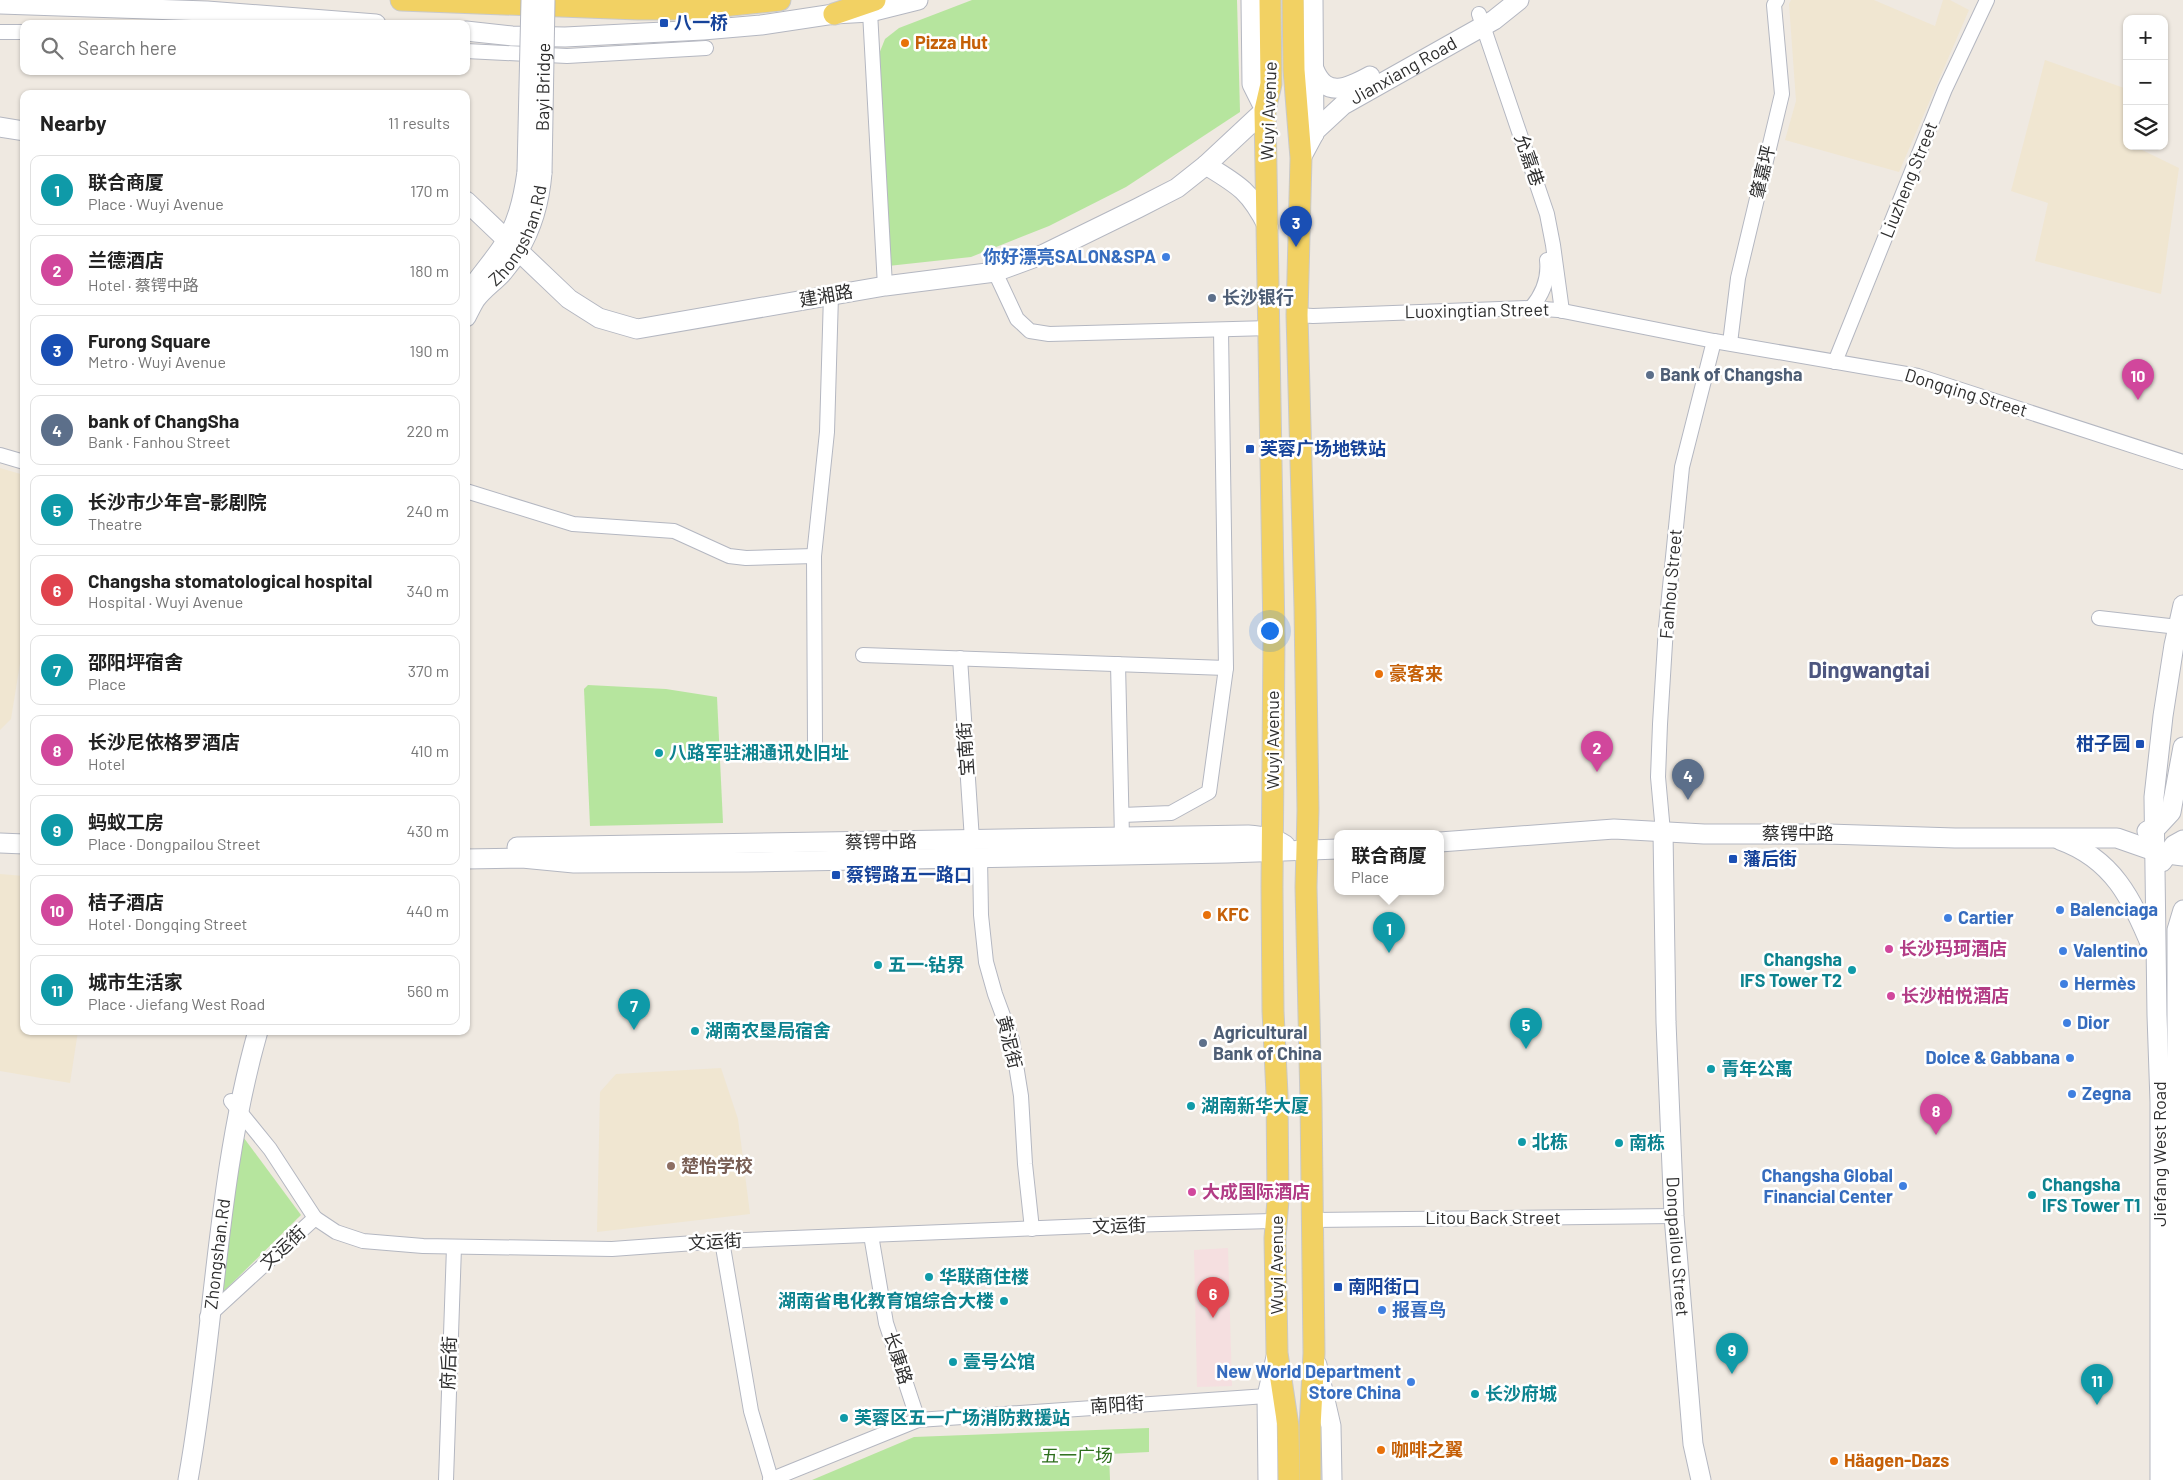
<!DOCTYPE html>
<html lang="en">
<head>
<meta charset="utf-8">
<style>
  :root { --surface:#fff; --page:#f6f6f6; --text:#222; --muted:#767676; --line:#e0e0e0; --accent:#2563eb }
  body { margin:0; font-family:Barlow,"Noto Sans SC",sans-serif; background:var(--page); color:var(--text) }
  .controls { position:absolute; right:15px; top:15px; display:grid; overflow:hidden; border-radius:10px; box-shadow:0 1px 4px #0004 }
  .controls button { width:45px; height:45px; display:grid; place-items:center; padding:0; border:0; border-bottom:1px solid var(--line); background:var(--surface); color:var(--text); font:25px sans-serif }
  .you { position:absolute; left:1269px; top:630px; width:18px; height:18px; margin:-12px; border:4px solid #fff; border-radius:50%; background:#1a73e8; box-shadow:0 0 0 8px #1a73e833 }
  .badge { display:grid; place-items:center; width:32px; height:32px; border-radius:50%; background:var(--accent); color:#fff; font-size:16px; font-weight:700 }
  .pin { position:absolute; translate:-50% -41px; filter:drop-shadow(0 1px 2px #0008) }
  .pin::after { content:''; position:absolute; top:26px; width:18px; height:15px; background:inherit; clip-path:polygon(0 0,100% 0,50% 100%) }
  .popup { position:absolute; left:1334px; top:830px; width:110px; height:65px; box-sizing:border-box; display:grid; place-content:center; border-radius:10px; background:var(--surface); filter:drop-shadow(0 1px 4px #0005); font-size:16px; white-space:nowrap; color:var(--muted) }
  .popup b { font-size:19px; color:var(--text) }
  .popup::after { content:''; position:absolute; left:50%; top:100%; margin-left:-10px; border:10px solid transparent; border-top-color:var(--surface) }
  .list { margin:0; padding:0; list-style:none }
  h2 { display:flex; justify-content:space-between; align-items:center; height:65px; margin:0; padding:0 20px; font-size:21px }
  h2 small { font-size:16px; font-weight:400; color:var(--muted) }
  .list li { display:grid; grid-template-columns:32px 1fr auto; gap:15px; align-items:center; box-sizing:border-box; height:70px; margin:0 10px 10px; padding:0 10px; border:1px solid var(--line); border-radius:10px }
  .list b { display:block; font-size:19px; white-space:nowrap }
  .list p { margin:0; font-size:16px; white-space:nowrap; color:var(--muted) }
  .list em { font-size:16px; font-style:normal; color:var(--muted) }
  .icon { flex:none; width:28px; height:28px; fill:none; stroke:currentColor; stroke-width:2; stroke-linecap:round; stroke-linejoin:round }
  .map { position:relative; flex:none; width:2183px; height:1480px; overflow:hidden }
  .search { position:absolute; background:var(--surface); box-shadow:0 1px 4px #0004; left:20px; top:20px; width:450px; height:55px; display:flex; align-items:center; gap:12px; box-sizing:border-box; padding:0 18px; border-radius:10px; color:var(--muted); font-size:19px }
  .panel { position:absolute; background:var(--surface); box-shadow:0 1px 4px #0004; left:20px; top:90px; width:450px; height:945px; border-radius:10px }
  .map>svg:first-child { display:block }
  .education { fill:#f0e6d1 }
  .medical { fill:#f5dfe0 }
  .green { fill:#b6e59e }
  .lines { fill:none; stroke-linecap:round; stroke-linejoin:round }
  .street-casing { stroke:#b4b7c1; stroke-width:16 }
  .secondary-casing { stroke:#b4b7c1; stroke-width:21 }
  .primary-casing { stroke:#c9c9c9; stroke-width:23 }
  .street { stroke:#fff; stroke-width:14 }
  .secondary { stroke:#fff; stroke-width:19 }
  .primary { stroke:#f2d163; stroke-width:21 }
  .secondary-bridge-casing { stroke:#b4b7c1; stroke-width:21; stroke-linecap:butt }
  .secondary-bridge { stroke:#fff; stroke-width:19 }
  .transit-dot { fill:#1a4fb4; stroke:#fff; stroke-width:2 }
  .food-dot { fill:#e8710a; stroke:#fff; stroke-width:2 }
  .shop-dot { fill:#3f7fe0; stroke:#fff; stroke-width:2 }
  .service-dot { fill:#5c6f8a; stroke:#fff; stroke-width:2 }
  .culture-dot { fill:#0f9aa8; stroke:#fff; stroke-width:2 }
  .hotel-dot { fill:#d1479c; stroke:#fff; stroke-width:2 }
  .education-dot { fill:#8d6e63; stroke:#fff; stroke-width:2 }
  .labels { text-anchor:middle; stroke-width:5; stroke-linejoin:round; paint-order:stroke }
  .transit-label { font-size:18px; font-weight:bold; fill:#164399; stroke:#fff; text-anchor:start }
  .food-label { font-size:18px; font-weight:bold; fill:#c56008; stroke:#fff; text-anchor:start }
  .street-label { font-size:18px; fill:#2e2e2e; stroke:#fff }
  .shop-label { font-size:18px; font-weight:bold; fill:#366cbe; stroke:#fff; text-anchor:start }
  .service-label { font-size:18px; font-weight:bold; fill:#4e5e75; stroke:#fff; text-anchor:start }
  .culture-label { font-size:18px; font-weight:bold; fill:#0d838f; stroke:#fff; text-anchor:start }
  .hotel-label { font-size:18px; font-weight:bold; fill:#b23c85; stroke:#fff; text-anchor:start }
  .education-label { font-size:18px; font-weight:bold; fill:#785e54; stroke:#fff; text-anchor:start }
  .park-label { font-size:18px; fill:#2c6e1b; stroke:#fff }
  .district-label { font-size:22px; font-weight:bold; fill:#4d5680; stroke:#fff }
</style>
</head>
<body>
<div class="map">
<svg width="2183" height="1480" viewBox="0 0 2183 1480">
  <rect width="100%" height="100%" fill="#efe9e1"/>
  <g class="education">
    <path d="M1791 0H1874L1935 26 1943 0H1950L1969 10 1899 172 1785 140 1796 101 1789 4Z"/>
    <path d="M2045 60 2127 89V146H2140V149L2179 168 2161 294 2035 261 2048 203 2011 191Z"/>
    <path d="M0 468 24 475V639L11 719 0 730Z"/>
    <path d="M0 874 24 876V1031H78L70 1083 0 1071Z"/>
    <path d="M721 1068 738 1119 750 1214 597 1232 600 1092 616 1074Z"/>
  </g>
  <path class="medical" d="M1228 1248 1232 1386 1197 1387 1194 1250Z"/>
  <g class="green">
    <path d="M972 0H1237L1240 112 1126 187 1049 226 971 257 888 266 879 54 885 39 899 28Z"/>
    <path d="M588 685 666 689 717 697 723 823 590 826 584 689Z"/>
    <path d="M238 1130 301 1215 219 1296Z"/>
    <path d="M1149 1428V1452L1109 1454 1110 1480H812L914 1437Z"/>
  </g>
  <g class="lines">
    <g class="street-casing">
      <g id="street">
        <path d="M870 12 885 286"/>
        <path d="M1479 14 1547 214 1553 245 1562 311"/>
        <path d="M0 32H24"/>
        <path d="M466 51 567 56 706 48"/>
        <path d="M995 272 1017 319 1030 331 1049 334 1270 328"/>
        <path d="M1531 308C1543 294 1549 278 1547 260"/>
        <path d="M1297 315 1313 316 1528 308 1558 310 1714 341 1918 376 2183 462"/>
        <path d="M1730 343 1738 278 1782 94 1774 5 1777 0"/>
        <path d="M1835 362 1945 89 1987 0"/>
        <path d="M0 455 24 462"/>
        <path d="M466 491 573 524 674 531 729 556 746 558 814 556"/>
        <path d="M2099 618 2178 627"/>
        <path d="M863 655 1226 668"/>
        <path d="M960 658 972 840"/>
        <path d="M1118 664 1122 838"/>
        <path d="M815 743 814 556 827 432 831 295"/>
        <path d="M1122 815 1171 813 1209 792 1226 668 1221 330"/>
        <path d="M1663 832 1658 777 1660 724 1666 627 1682 467 1714 341"/>
        <path d="M980 857 981 915 986 962 995 994 1012 1040 1021 1096 1025 1164 1032 1229"/>
        <path d="M231 1101 270 1149 315 1218"/>
        <path d="M1312 1220 1674 1216"/>
        <path d="M871 1235 886 1323 918 1420"/>
        <path d="M722 1241 751 1411 771 1479"/>
        <path d="M207 1317 315 1218 336 1232 363 1241 423 1246 612 1249 722 1241 1089 1226 1276 1221"/>
        <path d="M446 1480 454 1247"/>
        <path d="M770 1480 918 1420 1267 1396"/>
      </g>
    </g>
    <g class="secondary-casing">
      <g id="secondary">
        <path d="M1251 0 1252 84 1265 110 1206 165C1239 185 1250 191 1268 227"/>
        <path d="M1313 0 1314 134"/>
        <path d="M0 4 207 11 376 24"/>
        <path d="M466 31 512 36 565 37 703 30 761 25 834 14 870 12 918 0"/>
        <path d="M1314 69C1326 99 1348 88 1370 76"/>
        <path d="M0 127 24 131"/>
        <path id="s1" d="M1301 158 1316 130 1343 105 1494 20 1519 0"/>
        <path d="M466 201 569 299 599 318 637 329 885 286 995 272 1044 254 1138 208 1177 188 1206 165"/>
        <path d="M466 297C476 280 490 265 501 249 517 226 523 200 527 172"/>
        <path id="s2" d="M466 317C469 311 472 305 475 300 483 289 494 282 503 272 527 244 539 210 542 173"/>
        <path d="M2147 831 2158 826 2171 812 2183 747"/>
        <path id="s3" d="M1663 832 1666 1022 1674 1216 1693 1444 1701 1480"/>
        <path d="M2060 840C2113 859 2132 899 2152 948"/>
        <path d="M1440 842 1614 829 1704 834H1828L1955 838H2117L2160 853 2183 856"/>
        <path d="M0 843 24 844"/>
        <path d="M517 847 1248 835C1261 836 1273 837 1285 845"/>
        <path d="M466 859 522 858 574 863 747 862 1227 853 1338 849"/>
        <path d="M2162 862 2174 845 2183 840"/>
        <path d="M1317 1365 1331 1426 1332 1480"/>
        <path id="s4" d="M188 1480C215 1331 216 1178 258 1031"/>
        <path d="M1268 1480 1267 1396 1276 1357"/>
        <path d="M2160 1480V1102L2157 1015 2154 797 2163 716 2174 645 2183 605"/>
        <path d="M2177 1480V930L2183 910"/>
      </g>
    </g>
    <g class="primary-casing">
      <g id="primary">
        <path d="M401 0 638 9H693L780 0"/>
        <path d="M1270 0 1271 84 1265 110 1274 636 1272 887 1273 1011 1277 1094 1278 1200 1275 1238 1277 1353 1288 1426 1289 1480"/>
        <path d="M1293 0 1294 70 1301 158 1297 315 1305 608 1308 810 1306 887 1311 1102 1314 1353 1310 1427V1480"/>
        <path d="M834 14 875 0"/>
      </g>
    </g>
    <use href="#street" class="street"/>
    <use href="#secondary" class="secondary"/>
    <use href="#primary" class="primary"/>
    <g class="secondary-bridge-casing">
      <g id="secondary-bridge">
        <path d="M527 172 531 0"/>
        <path id="s5" d="M542 173 545 0"/>
      </g>
    </g>
    <use href="#secondary-bridge" class="secondary-bridge"/>
  </g>
  <g class="transit-dot">
    <rect x="659" y="18" width="10" height="10" rx="2.5"/>
    <rect x="1245" y="444" width="10" height="10" rx="2.5"/>
    <rect x="2135" y="739" width="10" height="10" rx="2.5"/>
    <rect x="1728" y="854" width="10" height="10" rx="2.5"/>
    <rect x="831" y="870" width="10" height="10" rx="2.5"/>
    <rect x="1333" y="1282" width="10" height="10" rx="2.5"/>
  </g>
  <g class="food-dot">
    <circle cx="905" cy="43" r="5"/>
    <circle cx="1379" cy="674" r="5"/>
    <circle cx="1207" cy="915" r="5"/>
    <circle cx="1381" cy="1450" r="5"/>
    <circle cx="1834" cy="1461" r="5"/>
  </g>
  <g class="shop-dot">
    <circle cx="1166" cy="257" r="5"/>
    <circle cx="2060" cy="910" r="5"/>
    <circle cx="1948" cy="918" r="5"/>
    <circle cx="2063" cy="951" r="5"/>
    <circle cx="2064" cy="984" r="5"/>
    <circle cx="2067" cy="1023" r="5"/>
    <circle cx="2070" cy="1058" r="5"/>
    <circle cx="2072" cy="1094" r="5"/>
    <circle cx="1903" cy="1186" r="5"/>
    <circle cx="1382" cy="1310" r="5"/>
    <circle cx="1411" cy="1382" r="5"/>
  </g>
  <g class="service-dot">
    <circle cx="1212" cy="298" r="5"/>
    <circle cx="1650" cy="375" r="5"/>
    <circle cx="1203" cy="1043" r="5"/>
  </g>
  <g class="culture-dot">
    <circle cx="659" cy="753" r="5"/>
    <circle cx="878" cy="965" r="5"/>
    <circle cx="1852" cy="970" r="5"/>
    <circle cx="695" cy="1031" r="5"/>
    <circle cx="1711" cy="1069" r="5"/>
    <circle cx="1191" cy="1106" r="5"/>
    <circle cx="1522" cy="1142" r="5"/>
    <circle cx="1619" cy="1143" r="5"/>
    <circle cx="2032" cy="1195" r="5"/>
    <circle cx="929" cy="1277" r="5"/>
    <circle cx="1004" cy="1301" r="5"/>
    <circle cx="953" cy="1362" r="5"/>
    <circle cx="1475" cy="1394" r="5"/>
    <circle cx="844" cy="1418" r="5"/>
  </g>
  <g class="hotel-dot">
    <circle cx="1889" cy="949" r="5"/>
    <circle cx="1891" cy="996" r="5"/>
    <circle cx="1192" cy="1192" r="5"/>
  </g>
  <circle class="education-dot" cx="671" cy="1166" r="5"/>
  <g class="labels">
    <g class="transit-label">
      <text x="674" y="29">八一桥</text>
      <text x="1260" y="455">芙蓉广场地铁站</text>
      <text x="2130" y="750" text-anchor="end">柑子园</text>
      <text x="1743" y="865">藩后街</text>
      <text x="846" y="881">蔡锷路五一路口</text>
      <text x="1348" y="1293">南阳街口</text>
    </g>
    <g class="food-label">
      <text x="915" y="49">Pizza Hut</text>
      <text x="1389" y="680">豪客来</text>
      <text x="1217" y="921">KFC</text>
      <text x="1391" y="1456">咖啡之翼</text>
      <text x="1844" y="1467">Häagen-Dazs</text>
    </g>
    <g class="street-label">
      <text dy="6" stroke="none"><textPath href="#s1" startOffset="138">Jianxiang Road</textPath></text>
      <text dy="6" stroke="none"><textPath href="#s5" startOffset="86">Bayi Bridge</textPath></text>
      <text transform="translate(1269 111) rotate(-88)" y="6">Wuyi Avenue</text>
      <text transform="translate(1529 160) rotate(71)" y="6">允嘉巷</text>
      <text transform="translate(1763 172) rotate(-77)" y="6">肇嘉坪</text>
      <text transform="translate(1909 180) rotate(-68)" y="6">Liuzheng Street</text>
      <text dy="6" stroke="none"><textPath href="#s2" startOffset="99">Zhongshan.Rd</textPath></text>
      <text transform="translate(826 296) rotate(-10)" y="6">建湘路</text>
      <text transform="translate(1477 311) rotate(-1)" y="6">Luoxingtian Street</text>
      <text transform="translate(1966 393) rotate(17)" y="6">Dongqing Street</text>
      <text transform="translate(1671 584) rotate(-85)" y="6">Fanhou Street</text>
      <text transform="translate(1273 740) rotate(-90)" y="6">Wuyi Avenue</text>
      <text transform="translate(966 749) rotate(-94)" y="6">宝南街</text>
      <text x="1798" y="840">蔡锷中路</text>
      <text transform="translate(881 842) rotate(-1)" y="6">蔡锷中路</text>
      <text transform="translate(1009 1042) rotate(76)" y="6">黄泥街</text>
      <text transform="translate(2160 1154) rotate(-90)" y="6">Jiefang West Road</text>
      <text x="1493" y="1224">Litou Back Street</text>
      <text transform="translate(1119 1226) rotate(-2)" y="6">文运街</text>
      <text transform="translate(715 1242) rotate(-3)" y="6">文运街</text>
      <text dy="6" stroke="none"><textPath href="#s3" startOffset="415">Dongpailou Street</textPath></text>
      <text transform="translate(283 1248) rotate(-43)" y="6">文运街</text>
      <text dy="6" stroke="none"><textPath href="#s4" startOffset="228">Zhongshan.Rd</textPath></text>
      <text transform="translate(1277 1265) rotate(-90)" y="6">Wuyi Avenue</text>
      <text transform="translate(898 1358) rotate(72)" y="6">长康路</text>
      <text transform="translate(449 1363) rotate(-88)" y="6">府后街</text>
      <text transform="translate(1117 1405) rotate(-4)" y="6">南阳街</text>
    </g>
    <g class="shop-label">
      <text x="1156" y="263" text-anchor="end">你好漂亮SALON&amp;SPA</text>
      <text x="2070" y="916">Balenciaga</text>
      <text x="1958" y="924">Cartier</text>
      <text x="2073" y="957">Valentino</text>
      <text x="2074" y="990">Hermès</text>
      <text x="2077" y="1029">Dior</text>
      <text x="2060" y="1064" text-anchor="end">Dolce &amp; Gabbana</text>
      <text x="2082" y="1100">Zegna</text>
      <text x="1893" y="1182" text-anchor="end">Changsha Global<tspan x="1893" dy="21">Financial Center</tspan></text>
      <text x="1392" y="1316">报喜鸟</text>
      <text x="1401" y="1378" text-anchor="end">New World Department<tspan x="1401" dy="21">Store China</tspan></text>
    </g>
    <g class="service-label">
      <text x="1222" y="304">长沙银行</text>
      <text x="1660" y="381">Bank of Changsha</text>
      <text x="1213" y="1039">Agricultural<tspan x="1213" dy="21">Bank of China</tspan></text>
    </g>
    <g class="culture-label">
      <text x="669" y="759">八路军驻湘通讯处旧址</text>
      <text x="1842" y="966" text-anchor="end">Changsha<tspan x="1842" dy="21">IFS Tower T2</tspan></text>
      <text x="888" y="971">五一·钻界</text>
      <text x="705" y="1037">湖南农垦局宿舍</text>
      <text x="1721" y="1075">青年公寓</text>
      <text x="1201" y="1112">湖南新华大厦</text>
      <text x="1532" y="1148">北栋</text>
      <text x="1629" y="1149">南栋</text>
      <text x="2042" y="1191">Changsha<tspan x="2042" dy="21">IFS Tower T1</tspan></text>
      <text x="939" y="1283">华联商住楼</text>
      <text x="994" y="1307" text-anchor="end">湖南省电化教育馆综合大楼</text>
      <text x="963" y="1368">壹号公馆</text>
      <text x="1485" y="1400">长沙府城</text>
      <text x="854" y="1424">芙蓉区五一广场消防救援站</text>
    </g>
    <g class="hotel-label">
      <text x="1899" y="955">长沙玛珂酒店</text>
      <text x="1901" y="1002">长沙柏悦酒店</text>
      <text x="1202" y="1198">大成国际酒店</text>
    </g>
    <g class="education-label">
      <text x="681" y="1172">楚怡学校</text>
    </g>
    <g class="park-label">
      <text x="1077" y="1462">五一广场</text>
    </g>
    <g class="district-label">
      <text x="1869" y="678">Dingwangtai</text>
    </g>
  </g>
</svg>
<div class="controls">
<button>+</button>
<button>−</button>
<button><svg class="icon" aria-label="layers" viewBox="0 0 24 24"><path d="M12 4l9 5-9 5-9-5zM3 14l9 5 9-5"/></svg></button>
</div>
<div class="you"></div>
<div class="pin badge" style="left:1389px;top:953px;background:#0f9aa8">1</div>
<div class="popup"><b>联合商厦</b>Place</div>
<div class="pin badge" style="left:1597px;top:772px;background:#d1479c">2</div>
<div class="pin badge" style="left:1296px;top:247px;background:#1a4fb4">3</div>
<div class="pin badge" style="left:1688px;top:800px;background:#5c6f8a">4</div>
<div class="pin badge" style="left:1526px;top:1049px;background:#0f9aa8">5</div>
<div class="pin badge" style="left:1213px;top:1318px;background:#e0444e">6</div>
<div class="pin badge" style="left:634px;top:1030px;background:#0f9aa8">7</div>
<div class="pin badge" style="left:1936px;top:1135px;background:#d1479c">8</div>
<div class="pin badge" style="left:1732px;top:1374px;background:#0f9aa8">9</div>
<div class="pin badge" style="left:2138px;top:400px;background:#d1479c">10</div>
<div class="pin badge" style="left:2097px;top:1405px;background:#0f9aa8">11</div>
<div class="search"><svg class="icon" aria-label="search" viewBox="0 0 24 24"><circle cx="10" cy="10" r="6"/><path d="M15 15l6 6"/></svg>Search here</div>
<section class="panel">
<h2>Nearby<small>11 results</small></h2>
<ul class="list">
<li><span class="badge" style="background:#0f9aa8">1</span><div><b>联合商厦</b><p>Place · Wuyi Avenue</p></div><em>170 m</em></li>
<li><span class="badge" style="background:#d1479c">2</span><div><b>兰德酒店</b><p>Hotel · 蔡锷中路</p></div><em>180 m</em></li>
<li><span class="badge" style="background:#1a4fb4">3</span><div><b>Furong Square</b><p>Metro · Wuyi Avenue</p></div><em>190 m</em></li>
<li><span class="badge" style="background:#5c6f8a">4</span><div><b>bank of ChangSha</b><p>Bank · Fanhou Street</p></div><em>220 m</em></li>
<li><span class="badge" style="background:#0f9aa8">5</span><div><b>长沙市少年宫-影剧院</b><p>Theatre</p></div><em>240 m</em></li>
<li><span class="badge" style="background:#e0444e">6</span><div><b>Changsha stomatological hospital</b><p>Hospital · Wuyi Avenue</p></div><em>340 m</em></li>
<li><span class="badge" style="background:#0f9aa8">7</span><div><b>邵阳坪宿舍</b><p>Place</p></div><em>370 m</em></li>
<li><span class="badge" style="background:#d1479c">8</span><div><b>长沙尼依格罗酒店</b><p>Hotel</p></div><em>410 m</em></li>
<li><span class="badge" style="background:#0f9aa8">9</span><div><b>蚂蚁工房</b><p>Place · Dongpailou Street</p></div><em>430 m</em></li>
<li><span class="badge" style="background:#d1479c">10</span><div><b>桔子酒店</b><p>Hotel · Dongqing Street</p></div><em>440 m</em></li>
<li><span class="badge" style="background:#0f9aa8">11</span><div><b>城市生活家</b><p>Place · Jiefang West Road</p></div><em>560 m</em></li>
</ul>
</section>
</div>
</body>
</html>
